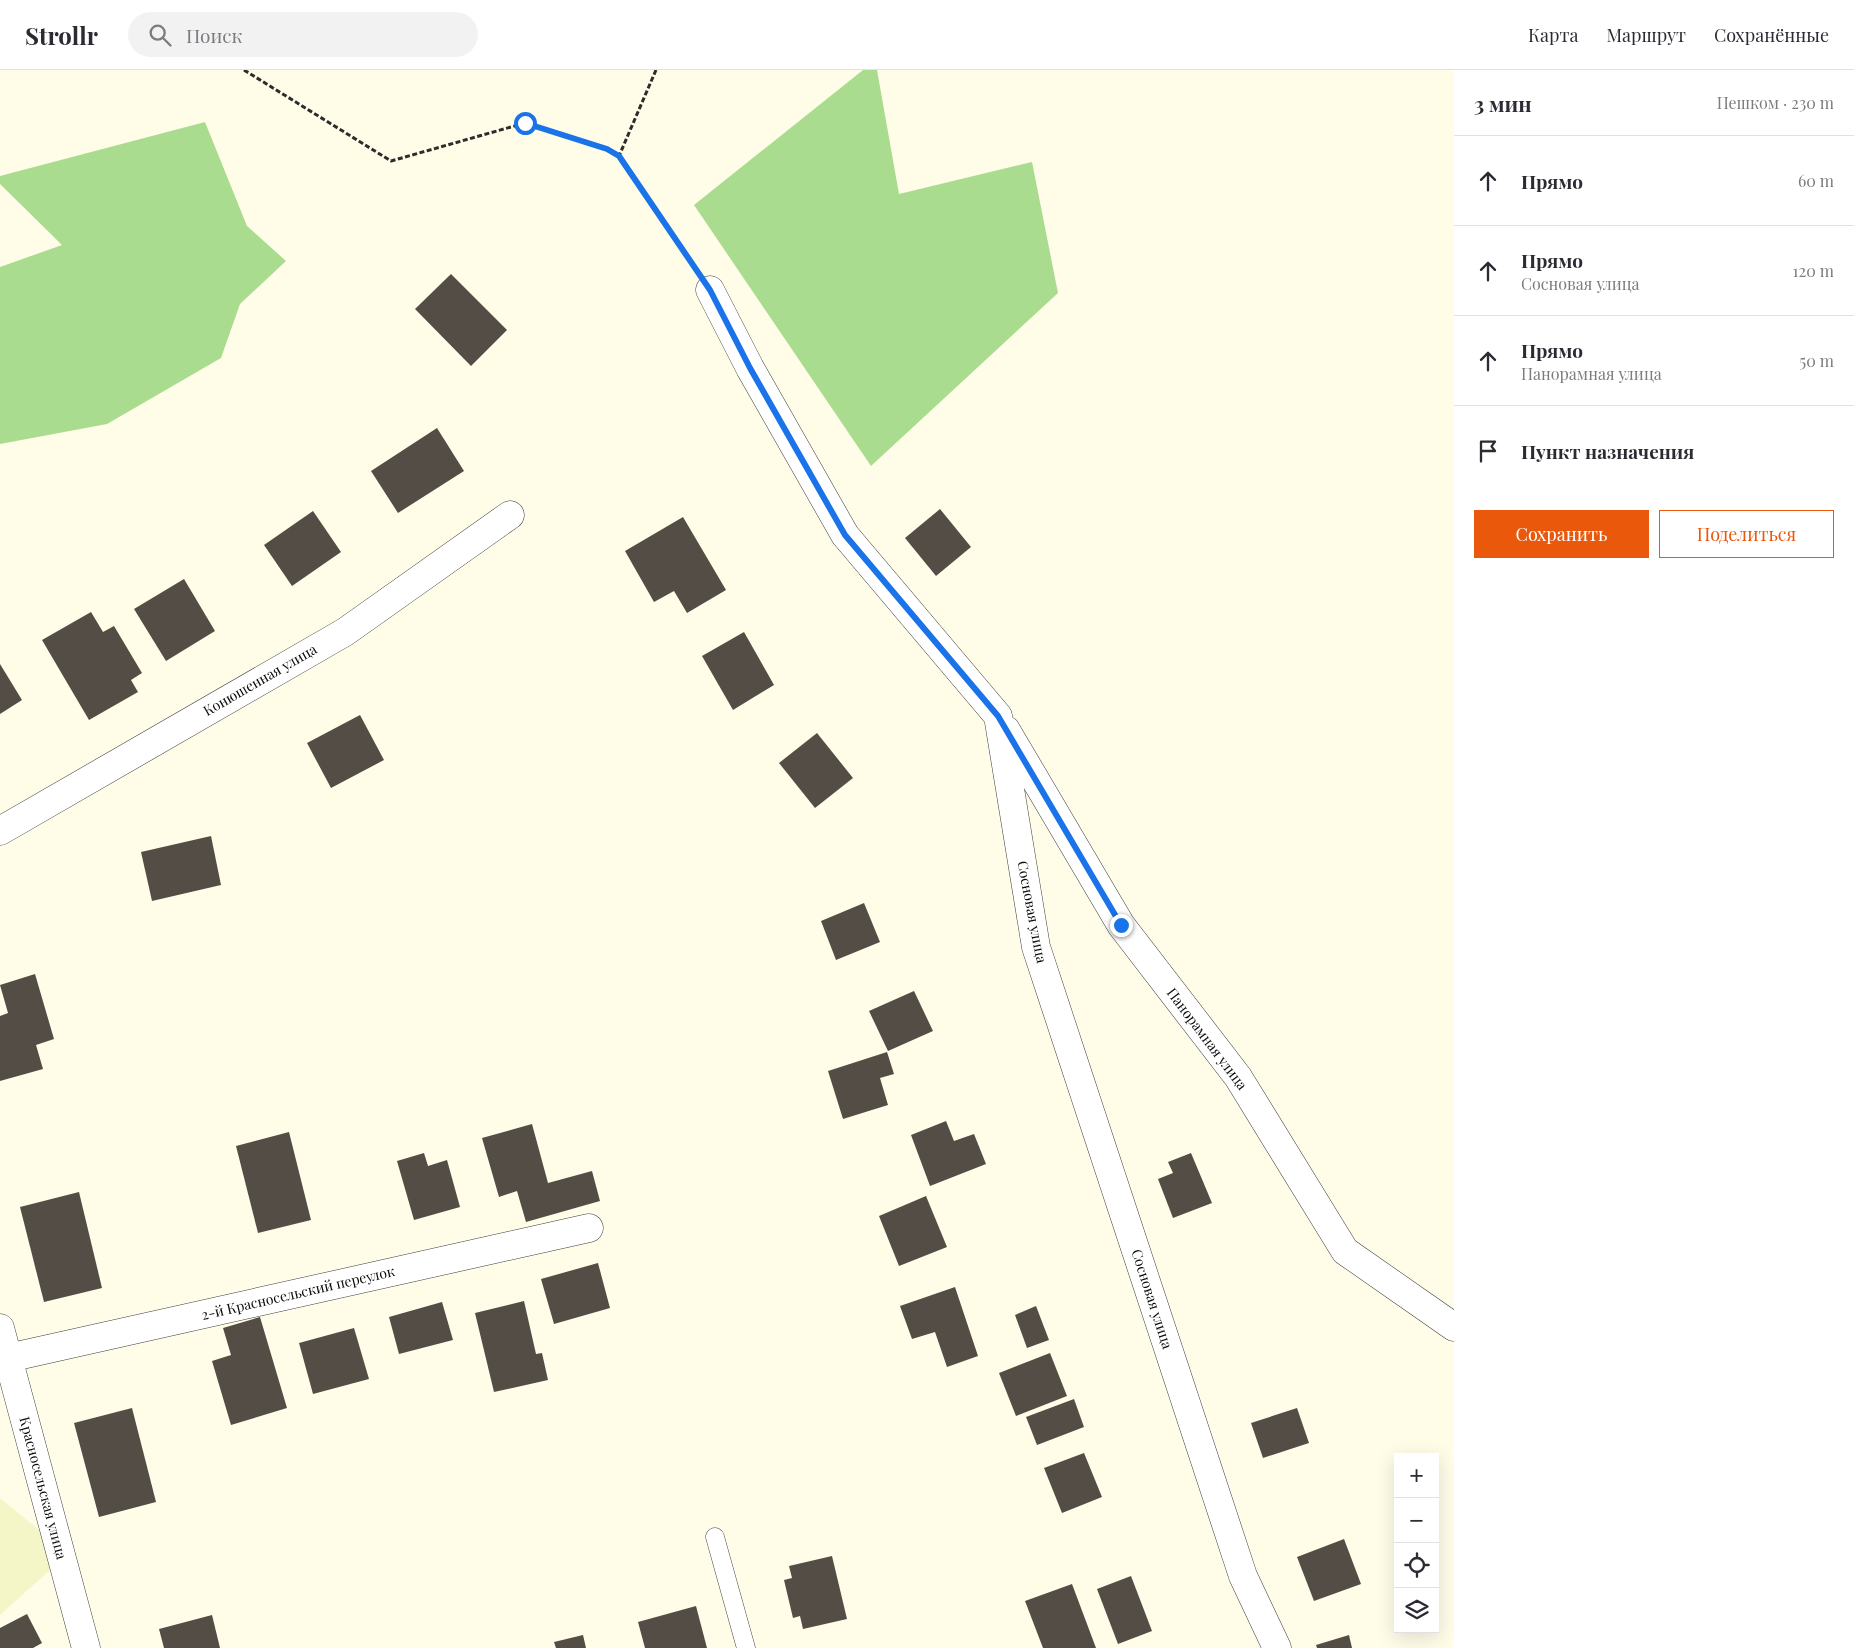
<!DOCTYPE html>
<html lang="ru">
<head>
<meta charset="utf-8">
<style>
  :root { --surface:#fff; --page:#f2f2f3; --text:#2b2b33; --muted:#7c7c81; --line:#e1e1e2; --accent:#ea580c }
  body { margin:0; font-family:"Playfair Display",serif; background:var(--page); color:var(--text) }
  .controls { position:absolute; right:15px; bottom:15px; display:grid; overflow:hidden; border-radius:0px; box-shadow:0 5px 20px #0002 }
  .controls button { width:45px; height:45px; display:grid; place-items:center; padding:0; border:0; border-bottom:1px solid var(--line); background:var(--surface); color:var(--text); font:25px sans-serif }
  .stop { position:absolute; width:15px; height:15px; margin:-11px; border:4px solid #1a73e8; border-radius:50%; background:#fff }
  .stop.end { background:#1a73e8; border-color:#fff; box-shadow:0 1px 5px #0008 }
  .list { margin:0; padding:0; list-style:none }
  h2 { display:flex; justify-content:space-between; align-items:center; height:65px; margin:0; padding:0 20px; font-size:21px }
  h2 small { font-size:16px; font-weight:400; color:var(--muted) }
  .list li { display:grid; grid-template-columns:32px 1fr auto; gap:15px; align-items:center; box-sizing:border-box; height:90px; padding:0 20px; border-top:1px solid var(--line) }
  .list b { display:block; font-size:19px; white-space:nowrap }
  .list p { margin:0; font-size:16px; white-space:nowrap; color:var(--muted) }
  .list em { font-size:16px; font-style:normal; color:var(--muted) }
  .actions { display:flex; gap:10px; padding:15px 20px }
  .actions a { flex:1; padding:11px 0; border:1px solid var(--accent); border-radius:0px; text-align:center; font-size:18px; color:var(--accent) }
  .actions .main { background:var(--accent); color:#fff }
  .icon { flex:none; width:28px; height:28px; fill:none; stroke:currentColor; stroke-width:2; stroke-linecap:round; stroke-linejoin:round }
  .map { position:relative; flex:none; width:1454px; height:1578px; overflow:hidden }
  header { display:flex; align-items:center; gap:30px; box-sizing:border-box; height:70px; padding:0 25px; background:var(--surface); border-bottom:1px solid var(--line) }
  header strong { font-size:24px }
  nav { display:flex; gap:28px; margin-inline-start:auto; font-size:18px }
  .search { width:350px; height:45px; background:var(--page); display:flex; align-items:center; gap:12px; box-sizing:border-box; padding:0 18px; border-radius:28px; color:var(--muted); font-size:19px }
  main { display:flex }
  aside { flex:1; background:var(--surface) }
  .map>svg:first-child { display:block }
  .farmland { fill:#f5f6c7 }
  .forest { fill:#aadc8f }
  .building { fill:#544d46 }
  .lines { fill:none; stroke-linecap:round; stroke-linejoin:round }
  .lane-casing { stroke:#3d3d3d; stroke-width:19 }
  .street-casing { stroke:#3d3d3d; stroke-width:29 }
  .path { stroke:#2c2c2c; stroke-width:3; stroke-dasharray:5 2.5; stroke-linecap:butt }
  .lane { stroke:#fff; stroke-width:18 }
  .street { stroke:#fff; stroke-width:28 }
  .route { stroke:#1a73e8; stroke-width:6 }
  .labels { text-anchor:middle; stroke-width:5; stroke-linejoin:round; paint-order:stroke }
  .street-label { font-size:14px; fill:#0a0a0a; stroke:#fff }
</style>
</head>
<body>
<header>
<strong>Strollr</strong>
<div class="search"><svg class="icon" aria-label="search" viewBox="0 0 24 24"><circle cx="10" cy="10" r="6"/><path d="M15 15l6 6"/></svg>Поиск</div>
<nav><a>Карта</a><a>Маршрут</a><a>Сохранённые</a></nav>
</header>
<main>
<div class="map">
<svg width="1454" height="1578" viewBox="0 0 1454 1578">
  <rect width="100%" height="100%" fill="#fffde8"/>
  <path class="farmland" d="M0 1428 43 1463 51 1499 0 1545Z"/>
  <g class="forest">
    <path d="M863 0H877L899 124 1032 92 1058 223 871 396 694 135Z"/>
    <path d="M205 52 247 156 286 191 240 234 221 288 107 354 0 374V197L62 175 0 114V106Z"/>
  </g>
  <g class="building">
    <path d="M451 204 507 260 471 296 415 239Z"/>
    <path d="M437 358 464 401 398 443 371 401Z"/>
    <path d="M940 439 971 477 936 506 905 468Z"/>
    <path d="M313 441 341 482 292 516 264 475Z"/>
    <path d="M683 447 726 520 687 543 674 521 654 532 625 481Z"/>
    <path d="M184 509 215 561 166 591 134 539Z"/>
    <path d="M91 542 103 562 114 556 142 603 131 610 138 622 89 650 42 570Z"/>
    <path d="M744 562 774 615 733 640 702 586Z"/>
    <path d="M0 594 22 630 0 644Z"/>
    <path d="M360 645 384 690 331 718 307 673Z"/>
    <path d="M817 663 853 708 815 738 779 693Z"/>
    <path d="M211 766 221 815 152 831 141 782Z"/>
    <path d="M864 833 880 872 836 890 821 851Z"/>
    <path d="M35 904 54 969 36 975 43 999 0 1011V946L8 943 0 915Z"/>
    <path d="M914 921 933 961 888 981 869 941Z"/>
    <path d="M887 982 894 1004 880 1008 888 1035 843 1049 828 1001Z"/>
    <path d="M946 1051 954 1071 974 1064 986 1094 930 1116 911 1065Z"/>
    <path d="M532 1054 548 1113 592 1101 600 1131 526 1152 517 1121 499 1127 482 1068Z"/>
    <path d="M289 1062 311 1150 258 1163 236 1076Z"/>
    <path d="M424 1083 428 1096 447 1090 460 1137 414 1150 397 1091Z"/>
    <path d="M1191 1083 1212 1133 1173 1148 1158 1109 1173 1103 1168 1092Z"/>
    <path d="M79 1122 102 1218 44 1232 20 1137Z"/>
    <path d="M926 1126 947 1177 899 1196 879 1146Z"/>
    <path d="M598 1193 610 1238 554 1254 541 1209Z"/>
    <path d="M955 1217 978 1286 947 1297 935 1262 912 1269 900 1236Z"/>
    <path d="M524 1231 536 1284 542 1283 548 1310 494 1322 475 1243Z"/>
    <path d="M442 1232 453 1270 399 1284 389 1247Z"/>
    <path d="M1036 1236 1049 1270 1027 1278 1015 1245Z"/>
    <path d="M260 1247 287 1338 231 1355 212 1291 231 1285 223 1258Z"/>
    <path d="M354 1258 369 1309 313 1324 299 1273Z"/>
    <path d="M1050 1283 1067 1326 1016 1346 999 1303Z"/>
    <path d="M1074 1329 1084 1357 1037 1375 1026 1347Z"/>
    <path d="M132 1338 156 1432 99 1447 74 1353Z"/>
    <path d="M1297 1338 1309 1373 1263 1388 1251 1353Z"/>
    <path d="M1084 1383 1102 1427 1062 1443 1044 1398Z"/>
    <path d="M1344 1469 1361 1514 1314 1531 1297 1487Z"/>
    <path d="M832 1486 847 1549 803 1559 800 1546 793 1548 788 1527 784 1510 792 1508 789 1496Z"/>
    <path d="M1131 1506 1152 1561 1118 1574 1097 1519Z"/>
    <path d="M1072 1514 1096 1578H1043L1025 1531Z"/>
    <path d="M696 1536 707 1578H645L638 1552Z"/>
    <path d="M27 1544 42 1573 33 1578H0V1558Z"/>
    <path d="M212 1545 220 1578H164L159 1559Z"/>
    <path d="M583 1565 586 1578H556L554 1572Z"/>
    <path d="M1349 1565 1352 1578H1317L1316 1575Z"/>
  </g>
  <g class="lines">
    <g class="lane-casing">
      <path id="lane" d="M715 1467 746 1578"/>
    </g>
    <g class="street-casing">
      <g id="street">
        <path d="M710 220 750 298 845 465 998 646 1036 877 1243 1506 1277 1578"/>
        <path d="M1006 660 1121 855 1238 1007 1345 1181 1454 1257"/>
        <path d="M0 761 345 562 510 445"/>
        <path d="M0 1258 86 1578"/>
        <path d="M8 1288 589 1158"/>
      </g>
    </g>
    <g class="path">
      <path d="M244 0 391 91 525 53 607 79 619 86"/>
      <path d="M656 0 619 86 694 196"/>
    </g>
    <use href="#lane" class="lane"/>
    <use href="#street" class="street"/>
  </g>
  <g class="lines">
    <path class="route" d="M525 53 607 79 619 86 710 220 750 298 845 465 998 646 1121 855"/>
  </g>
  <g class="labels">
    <g class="street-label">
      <text transform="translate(260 610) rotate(-30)" y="5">Конюшенная улица</text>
      <text transform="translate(1032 842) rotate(79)" y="5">Сосновая улица</text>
      <text transform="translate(1207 969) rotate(53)" y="5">Панорамная улица</text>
      <text transform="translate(298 1223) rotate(-13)" y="5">2-й Красносельский переулок</text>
      <text transform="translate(1152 1229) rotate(72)" y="5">Сосновая улица</text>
      <text transform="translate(43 1418) rotate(75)" y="5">Красносельская улица</text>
    </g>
  </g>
</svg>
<div class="controls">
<button>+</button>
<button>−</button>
<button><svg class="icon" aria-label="locate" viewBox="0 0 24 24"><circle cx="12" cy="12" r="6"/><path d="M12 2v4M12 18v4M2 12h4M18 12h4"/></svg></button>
<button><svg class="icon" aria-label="layers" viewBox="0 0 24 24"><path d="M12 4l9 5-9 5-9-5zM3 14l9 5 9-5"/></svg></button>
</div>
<div class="stop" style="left:525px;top:53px"></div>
<div class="stop end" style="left:1121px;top:855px"></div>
</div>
<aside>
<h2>3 мин<small>Пешком · 230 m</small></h2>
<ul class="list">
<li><svg class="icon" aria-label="ahead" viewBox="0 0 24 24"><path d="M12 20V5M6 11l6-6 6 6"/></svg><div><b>Прямо</b></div><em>60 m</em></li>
<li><svg class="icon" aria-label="ahead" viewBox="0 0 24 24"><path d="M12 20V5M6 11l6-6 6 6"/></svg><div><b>Прямо</b><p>Сосновая улица</p></div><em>120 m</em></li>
<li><svg class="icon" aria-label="ahead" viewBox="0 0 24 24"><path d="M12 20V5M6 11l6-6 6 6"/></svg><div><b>Прямо</b><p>Панорамная улица</p></div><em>50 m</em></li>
<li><svg class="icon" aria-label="arrive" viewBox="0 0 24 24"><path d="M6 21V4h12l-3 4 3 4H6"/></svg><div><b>Пункт назначения</b></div></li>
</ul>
<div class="actions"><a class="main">Сохранить</a><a>Поделиться</a></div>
</aside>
</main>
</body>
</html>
